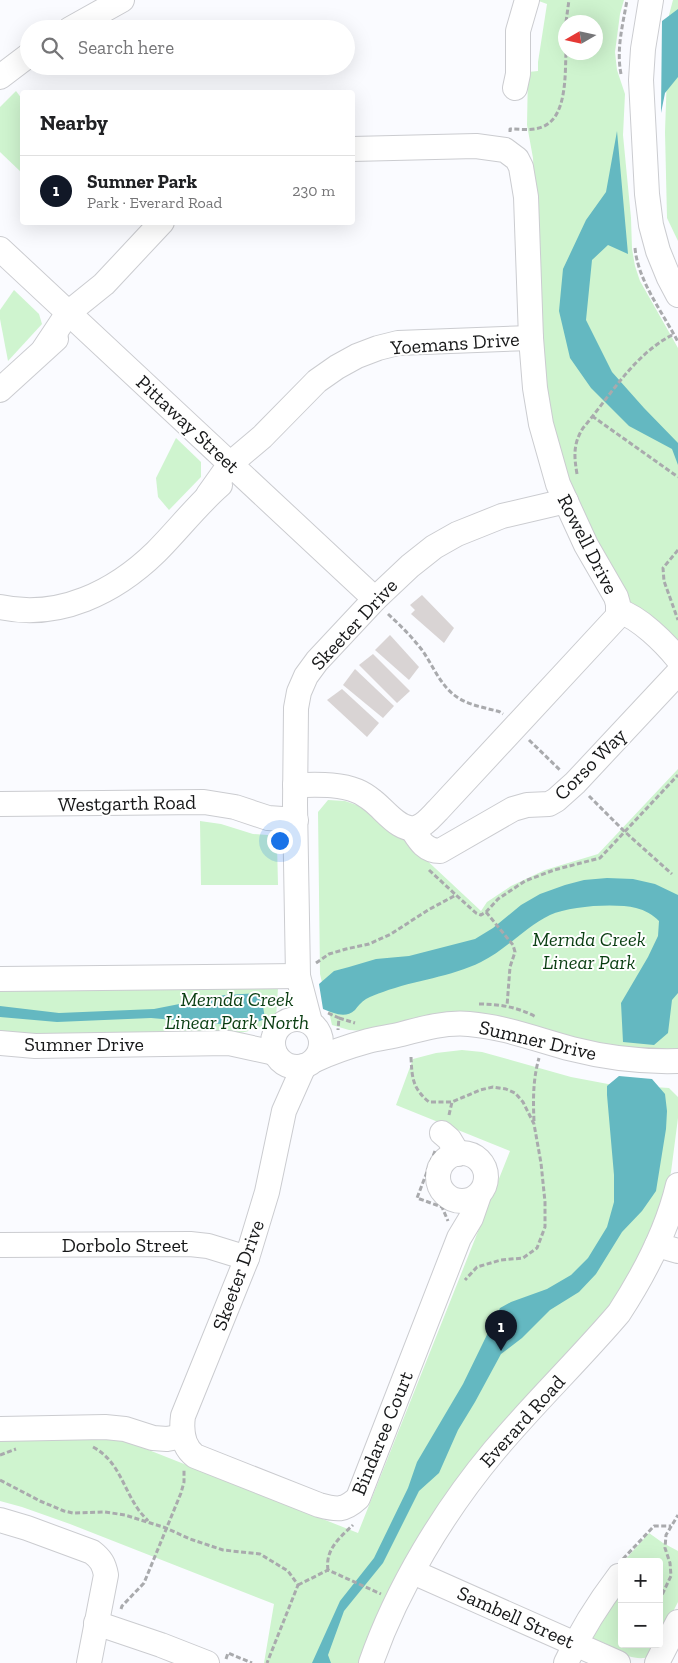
<!DOCTYPE html>
<html lang="en">
<head>
<meta charset="utf-8">
<style>
  :root { --surface:#fff; --page:#f6f6f6; --text:#202124; --muted:#757577; --line:#e0e0e0; --accent:#111827 }
  body { margin:0; font-family:"Zilla Slab",serif; background:var(--page); color:var(--text) }
  .controls { position:absolute; right:15px; bottom:15px; display:grid; overflow:hidden; border-radius:5px; box-shadow:0 5px 20px #0002 }
  .controls button { width:45px; height:45px; display:grid; place-items:center; padding:0; border:0; border-bottom:1px solid var(--line); background:var(--surface); color:var(--text); font:25px sans-serif }
  .compass { position:absolute; left:558px; top:15px; width:45px; height:45px; border-radius:50%; background:var(--surface); box-shadow:0 5px 20px #0002; rotate:261deg }
  .you { position:absolute; left:279px; top:840px; width:18px; height:18px; margin:-12px; border:4px solid #fff; border-radius:50%; background:#1a73e8; box-shadow:0 0 0 8px #1a73e833 }
  .badge { display:grid; place-items:center; width:32px; height:32px; border-radius:50%; background:var(--accent); color:#fff; font-size:16px; font-weight:700 }
  .pin { position:absolute; translate:-50% -41px; filter:drop-shadow(0 1px 2px #0008) }
  .pin::after { content:''; position:absolute; top:26px; width:18px; height:15px; background:inherit; clip-path:polygon(0 0,100% 0,50% 100%) }
  .list { margin:0; padding:0; list-style:none }
  h2 { display:flex; justify-content:space-between; align-items:center; height:65px; margin:0; padding:0 20px; font-size:21px }
  h2 small { font-size:16px; font-weight:400; color:var(--muted) }
  .list li { display:grid; grid-template-columns:32px 1fr auto; gap:15px; align-items:center; box-sizing:border-box; height:70px; padding:0 20px; border-top:1px solid var(--line) }
  .list b { display:block; font-size:19px; white-space:nowrap }
  .list p { margin:0; font-size:16px; white-space:nowrap; color:var(--muted) }
  .list em { font-size:16px; font-style:normal; color:var(--muted) }
  .icon { flex:none; width:28px; height:28px; fill:none; stroke:currentColor; stroke-width:2; stroke-linecap:round; stroke-linejoin:round }
  .map { position:relative; flex:none; width:678px; height:1663px; overflow:hidden }
  .search { position:absolute; background:var(--surface); box-shadow:0 5px 20px #0002; left:20px; top:20px; width:335px; height:55px; display:flex; align-items:center; gap:12px; box-sizing:border-box; padding:0 18px; border-radius:28px; color:var(--muted); font-size:19px }
  .panel { position:absolute; background:var(--surface); box-shadow:0 5px 20px #0002; left:20px; top:90px; width:335px; height:135px; border-radius:5px }
  .map>svg:first-child { display:block }
  .green { fill:#cff4cf; fill-rule:evenodd }
  .water { fill:#64b8c1 }
  .building { fill:#d9d4d4 }
  .lines { fill:none; stroke-linecap:round; stroke-linejoin:round }
  .minor-casing { stroke:#cbccd0; stroke-width:26 }
  .path { stroke:#a9aaad; stroke-width:3; stroke-dasharray:5 2.5; stroke-linecap:butt }
  .minor { stroke:#fff; stroke-width:24 }
  .labels { text-anchor:middle; stroke-width:4; stroke-linejoin:round; paint-order:stroke }
  .street-label { font-size:20px; fill:#171819; stroke:#fff }
  .park-label { font-size:20px; font-style:italic; fill:#093d11; stroke:#fff }
</style>
</head>
<body>
<div class="map">
<svg width="678" height="1663" viewBox="0 0 678 1663">
  <rect width="100%" height="100%" fill="#fafbff"/>
  <g class="green">
    <path d="M536 0H624L620 14 615 52 617 70 625 94 623 135 631 218 632 249 635 266 640 281 678 348V645L634 607 614 583 566 486 545 413 533 158 527 125 528 72 538 71V62L547 4ZM566 22H596V52H566Z"/>
    <path d="M673 0H678V241L667 218 665 132 669 15Z"/>
    <path d="M16 91 22 99V173L0 152V107Z"/>
    <path d="M14 290 39 314 42 324 8 361 0 319V310Z"/>
    <path d="M176 438 201 462V477L169 510 158 497 156 478Z"/>
    <path d="M678 769V1054L610 1048 515 1020 483 1014 365 1031 349 1030 332 1025 320 974 318 812 328 800 345 801 374 811 481 911 487 902 511 886 545 870 598 854Z"/>
    <path d="M200 821 221 824 253 834 268 835 277 844 278 885H201Z"/>
    <path d="M278 988 276 1018C263 1028 251 1031 235 1034L55 1035 0 1033V989L17 991Z"/>
    <path d="M462 1050 482 1052 571 1077 608 1084 669 1088 678 1097V1118L671 1172 664 1200 654 1227 623 1288 595 1327 547 1376 361 1663H264L274 1604 70 1524 22 1507 0 1501V1441L121 1439 358 1533 510 1151 396 1105 413 1059 436 1053Z"/>
    <path d="M649 1533 663 1543 678 1551V1602L659 1639V1562H623Z"/>
    <path d="M622 1585V1644H657C654 1648 651 1655 647 1657 635 1663 597 1644 584 1638Z"/>
  </g>
  <g class="water">
    <path d="M678 9V77L665 93 661 113 662 21Z"/>
    <path d="M617 131 628 254 608 245 592 260 586 320 612 372 644 408 678 443V465L672 449 629 426 591 388 570 358 559 311 563 269 586 220 606 192Z"/>
    <path d="M607 878 633 879 655 884 678 895V993L672 1000 668 1033 654 1045 623 1042 621 1003 648 957 658 936 659 921C653 915 645 910 636 908 615 903 570 906 550 915 525 927 506 950 481 962 451 977 415 980 383 992 377 994 371 996 366 999 361 1002 358 1006 355 1010 345 1019 334 1013 323 1009L319 984 334 971 349 967 376 959 409 956 475 939 493 928 521 905 540 894 565 885 584 880Z"/>
    <path d="M261 993 265 1019 257 1022 232 1025 151 1018 57 1022 0 1017V1006L59 1013 154 1009 225 995Z"/>
    <path d="M619 1076 652 1079 665 1094 667 1111 666 1129 656 1191 642 1211 622 1232 596 1274 579 1292 550 1310 522 1338 501 1354 475 1402 458 1430 439 1473 419 1491 383 1563 344 1611 328 1655 331 1663H312L340 1601 374 1558 408 1488 417 1462 463 1384 500 1308 511 1302 547 1289 571 1275 588 1258 607 1227 614 1202V1175L607 1095V1086Z"/>
  </g>
  <g class="building">
    <path d="M422 595 454 628 444 643 411 614 415 610 410 605Z"/>
    <path d="M390 635 419 667 409 680 375 650Z"/>
    <path d="M373 654 410 691 397 703 359 665Z"/>
    <path d="M355 669 394 706 383 718 343 685Z"/>
    <path d="M342 689 379 723 367 737 327 700Z"/>
  </g>
  <g class="lines">
    <g class="minor-casing">
      <g id="minor">
        <path d="M651 0 643 49 641 80 647 194 651 225 658 251 669 278 678 295"/>
        <path d="M70 29 122 0"/>
        <path d="M0 77 29 55"/>
        <path d="M515 88 518 74V31L527 0"/>
        <path d="M0 249 375 599"/>
        <path d="M44 349 68 313 104 284 162 222"/>
        <path d="M0 390 56 339"/>
        <path d="M208 495 230 464 262 437 317 381 337 367 357 356 378 348 398 343 531 338"/>
        <path d="M0 607C59 620 115 592 156 552 178 530 197 505 220 485"/>
        <path d="M619 611C640 618 664 642 678 659"/>
        <path d="M295 785C316 785 338 783 357 791 362 793 368 797 373 801 385 810 401 834 418 827 426 824 432 816 438 810L618 616V604L616 597 586 545 558 484 541 424 535 388 531 338 526 197 521 167 517 159 505 150 476 146 352 149"/>
        <path d="M0 804 204 802 235 807 268 818 296 820"/>
        <path d="M412 829C419 840 425 851 440 851L513 809 527 805 549 804 556 800 575 783 678 673"/>
        <path d="M0 979 298 976"/>
        <circle cx="297" cy="1043" r="24"/>
        <path d="M310 1022 298 976 295 805 296 708 299 692 306 676 317 661 375 599 410 566 434 547 457 534 502 516 566 501"/>
        <path d="M0 1043 35 1046 229 1043 275 1053"/>
        <path d="M315 1060C332 1052 350 1046 368 1041 379 1038 391 1037 402 1034 424 1028 446 1022 469 1024 505 1027 538 1040 572 1049 607 1058 643 1062 678 1061"/>
        <path d="M304 1066 284 1111 267 1192 247 1258 183 1416C181 1431 182 1446 195 1456L319 1505C337 1510 344 1511 358 1498L459 1238 471 1218 479 1195"/>
        <path d="M442 1133 449 1139 458 1154"/>
        <circle cx="462" cy="1177" r="24"/>
        <path d="M0 1245 190 1244 208 1246 247 1258"/>
        <path d="M657 1245 678 1251"/>
        <path d="M0 1429 105 1427 125 1429 153 1438 167 1439 183 1436"/>
        <path d="M0 1520 27 1528 92 1552C101 1559 104 1564 106 1575L89 1663"/>
        <path d="M413 1572 618 1663"/>
        <path d="M96 1623 161 1645 207 1663"/>
        <path d="M371 1663C397 1588 444 1511 494 1451 534 1403 579 1360 619 1313 645 1273 667 1231 678 1185"/>
        <path d="M566 1663C581 1630 597 1605 619 1576"/>
        <path d="M657 1663 678 1622"/>
      </g>
    </g>
    <g class="path">
      <path d="M566 22 569 0"/>
      <path d="M621 74C616 49 623 24 627 0"/>
      <path d="M510 132V129C520 129 532 131 542 127 567 118 565 75 566 52"/>
      <path d="M635 248C638 281 663 313 678 342"/>
      <path d="M592 416 678 477"/>
      <path d="M577 474C574 456 573 444 583 428 611 395 634 354 674 334"/>
      <path d="M678 550 663 568 664 581 678 620"/>
      <path d="M388 614C400 625 412 637 422 650 434 667 441 688 460 699 472 706 487 708 500 712L503 714"/>
      <path d="M529 740 560 770"/>
      <path d="M589 796 624 831 672 874"/>
      <path d="M429 870 456 895"/>
      <path d="M486 912 513 945 515 952 510 967 507 1006"/>
      <path d="M316 963 329 954 346 949 369 944 391 934 428 910 456 895 476 913 481 915 486 912 498 899 525 881 554 870 600 858 678 775"/>
      <path d="M479 1004C499 1004 518 1007 536 1017"/>
      <path d="M328 1013 339 1018 338 1030"/>
      <path d="M339 1018 355 1023"/>
      <path d="M411 1057C412 1077 412 1088 429 1102H452L480 1090 493 1087 506 1089 515 1093 523 1102 534 1124 541 1163 545 1202V1227L537 1248 523 1258 501 1260 477 1267 465 1280"/>
      <path d="M449 1115 452 1102"/>
      <path d="M534 1121C533 1099 533 1079 539 1058"/>
      <path d="M435 1151 417 1198 442 1207 448 1221"/>
      <path d="M93 1447C119 1461 123 1488 138 1509 141 1514 145 1517 148 1521"/>
      <path d="M0 1455 16 1449"/>
      <path d="M0 1480 40 1501 64 1511 73 1513 105 1512 125 1515 166 1528 190 1539 223 1550 260 1554 288 1571 298 1585 267 1663"/>
      <path d="M623 1559 654 1526H671"/>
      <path d="M328 1570C325 1550 339 1538 353 1525"/>
      <path d="M298 1585 328 1570 381 1594"/>
      <path d="M659 1601 671 1576 670 1563 665 1548 666 1535 678 1515"/>
      <path d="M121 1609 122 1606 144 1583 181 1493 184 1482V1470"/>
      <path d="M226 1659 228 1653 252 1663"/>
    </g>
    <use href="#minor" class="minor"/>
  </g>
  <g class="labels">
    <g class="street-label">
      <text transform="translate(455 343) rotate(-4)" y="7">Yoemans Drive</text>
      <text transform="translate(188 424) rotate(43)" y="7">Pittaway Street</text>
      <text transform="translate(588 544) rotate(63)" y="7">Rowell Drive</text>
      <text transform="translate(354 624) rotate(-47)" y="7">Skeeter Drive</text>
      <text transform="translate(590 764) rotate(-45)" y="7">Corso Way</text>
      <text transform="translate(127 803) rotate(-1)" y="7">Westgarth Road</text>
      <text transform="translate(538 1040) rotate(13)" y="7">Sumner Drive</text>
      <text x="84" y="1051">Sumner Drive</text>
      <text x="125" y="1252">Dorbolo Street</text>
      <text transform="translate(238 1275) rotate(-70)" y="7">Skeeter Drive</text>
      <text transform="translate(522 1421) rotate(-48)" y="7">Everard Road</text>
      <text transform="translate(382 1433) rotate(-68)" y="7">Bindaree Court</text>
      <text transform="translate(516 1617) rotate(24)" y="7">Sambell Street</text>
    </g>
    <g class="park-label">
      <text x="589" y="946">Mernda Creek<tspan x="589" dy="23">Linear Park</tspan></text>
      <text x="237" y="1006">Mernda Creek<tspan x="237" dy="23">Linear Park North</tspan></text>
    </g>
  </g>
</svg>
<div class="controls">
<button>+</button>
<button>−</button>
</div>
<svg class="compass" viewBox="-18 -18 36 36"><path d="M0-13l5 13h-10z" fill="#e53935"/><path d="M0 13l5-13h-10z" fill="#757577"/></svg>
<div class="you"></div>
<div class="pin badge" style="left:501px;top:1351px">1</div>
<div class="search"><svg class="icon" aria-label="search" viewBox="0 0 24 24"><circle cx="10" cy="10" r="6"/><path d="M15 15l6 6"/></svg>Search here</div>
<section class="panel">
<h2>Nearby<small></small></h2>
<ul class="list">
<li><span class="badge">1</span><div><b>Sumner Park</b><p>Park · Everard Road</p></div><em>230 m</em></li>
</ul>
</section>
</div>
</body>
</html>
